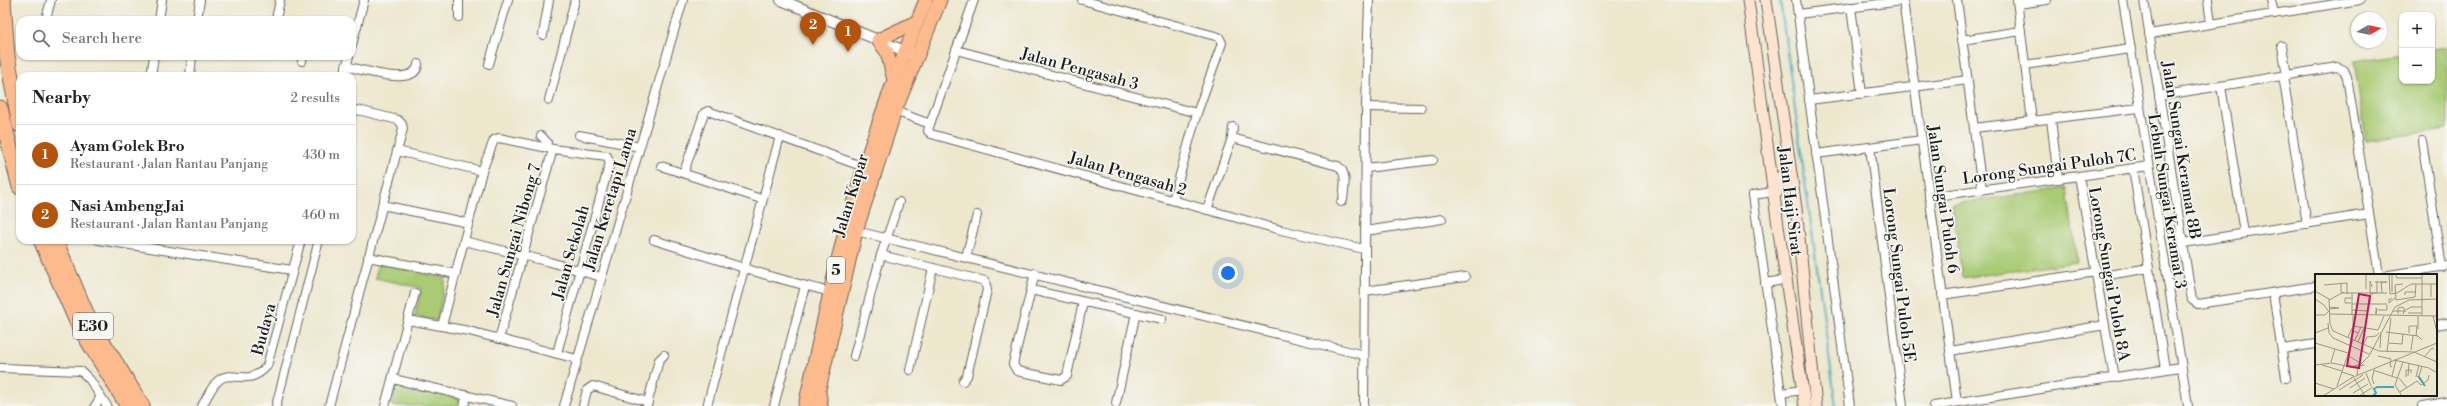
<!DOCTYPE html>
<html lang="en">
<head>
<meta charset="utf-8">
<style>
  :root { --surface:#fff; --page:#f6f6f6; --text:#222; --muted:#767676; --line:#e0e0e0; --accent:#b45309 }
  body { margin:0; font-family:"Libre Bodoni",serif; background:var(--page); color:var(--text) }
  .controls { position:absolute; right:12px; top:12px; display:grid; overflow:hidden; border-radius:8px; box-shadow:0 1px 3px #0004 }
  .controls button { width:36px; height:36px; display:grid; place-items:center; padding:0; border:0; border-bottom:1px solid var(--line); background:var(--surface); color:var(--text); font:20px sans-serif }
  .compass { position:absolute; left:2351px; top:12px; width:36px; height:36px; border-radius:50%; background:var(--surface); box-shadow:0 1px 3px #0004; rotate:81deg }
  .you { position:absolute; left:1228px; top:273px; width:14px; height:14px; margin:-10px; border:3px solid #fff; border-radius:50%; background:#1a73e8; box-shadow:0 0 0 6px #1a73e833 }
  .badge { display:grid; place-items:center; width:26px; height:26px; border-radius:50%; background:var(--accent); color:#fff; font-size:13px; font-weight:700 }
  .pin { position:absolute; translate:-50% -33px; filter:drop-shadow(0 1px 2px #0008) }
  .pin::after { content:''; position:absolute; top:21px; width:14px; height:12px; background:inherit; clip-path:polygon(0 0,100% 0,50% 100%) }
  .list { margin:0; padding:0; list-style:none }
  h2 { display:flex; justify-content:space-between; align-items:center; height:52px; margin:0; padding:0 16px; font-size:17px }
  h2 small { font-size:13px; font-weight:400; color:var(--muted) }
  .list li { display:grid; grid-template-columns:26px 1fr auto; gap:12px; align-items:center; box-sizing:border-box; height:60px; padding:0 16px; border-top:1px solid var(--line) }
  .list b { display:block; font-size:15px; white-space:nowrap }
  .list p { margin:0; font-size:13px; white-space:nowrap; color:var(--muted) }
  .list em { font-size:13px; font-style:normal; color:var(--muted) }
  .icon { flex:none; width:22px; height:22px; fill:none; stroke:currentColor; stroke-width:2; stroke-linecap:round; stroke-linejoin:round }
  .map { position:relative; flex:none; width:2447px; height:406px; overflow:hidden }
  .search { position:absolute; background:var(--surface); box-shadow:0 1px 3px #0004; left:16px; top:16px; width:340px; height:44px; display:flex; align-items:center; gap:10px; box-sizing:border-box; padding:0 14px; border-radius:12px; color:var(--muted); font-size:15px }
  .panel { position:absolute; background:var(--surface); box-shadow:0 1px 3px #0004; left:16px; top:72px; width:340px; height:172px; border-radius:12px }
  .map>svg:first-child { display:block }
  .park { fill:#a9cb73; stroke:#627448 }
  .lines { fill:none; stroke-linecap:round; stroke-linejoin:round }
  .stream { stroke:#40abbf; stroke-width:2 }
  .minor-casing { stroke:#65635a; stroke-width:10 }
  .tertiary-casing { stroke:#65635a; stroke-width:12 }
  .secondary-casing { stroke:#65635a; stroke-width:13 }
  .trunk-casing { stroke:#65635a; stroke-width:15 }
  .motorway-casing { stroke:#65635a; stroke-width:17 }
  .minor { stroke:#fff; stroke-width:8 }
  .tertiary { stroke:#fff; stroke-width:10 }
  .secondary { stroke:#fee3d1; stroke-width:11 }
  .trunk { stroke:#fcba8d; stroke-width:13 }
  .motorway { stroke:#fcba8d; stroke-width:15 }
  .labels { text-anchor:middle; stroke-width:3.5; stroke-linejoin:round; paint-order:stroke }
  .shield { fill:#f6f6f2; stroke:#5d5d5c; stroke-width:1 }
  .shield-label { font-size:15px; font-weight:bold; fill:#1c1c1c }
  .street-label { font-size:16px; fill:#1c1c1c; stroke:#f6f6f2 }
  .inset-river { fill:none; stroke:#40abbf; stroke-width:2 }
  .inset-road { fill:none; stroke:#999686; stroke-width:1 }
  .view { fill:#c2185b; fill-opacity:0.15; stroke:#c2185b; stroke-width:2 }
  .inset-edge { fill:none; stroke:#1c1c1c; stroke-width:2 }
</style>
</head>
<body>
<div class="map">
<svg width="2447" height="406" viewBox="0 0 2447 406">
  <rect width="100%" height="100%" fill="#f6f6f2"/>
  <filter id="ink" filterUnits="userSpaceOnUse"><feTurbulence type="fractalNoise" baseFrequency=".025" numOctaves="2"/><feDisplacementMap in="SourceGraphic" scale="8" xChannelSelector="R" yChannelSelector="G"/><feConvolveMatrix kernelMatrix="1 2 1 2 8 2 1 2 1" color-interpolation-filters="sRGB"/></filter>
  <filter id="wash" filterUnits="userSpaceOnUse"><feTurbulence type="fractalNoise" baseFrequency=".012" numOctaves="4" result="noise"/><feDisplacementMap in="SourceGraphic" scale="16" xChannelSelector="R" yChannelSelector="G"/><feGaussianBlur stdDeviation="0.9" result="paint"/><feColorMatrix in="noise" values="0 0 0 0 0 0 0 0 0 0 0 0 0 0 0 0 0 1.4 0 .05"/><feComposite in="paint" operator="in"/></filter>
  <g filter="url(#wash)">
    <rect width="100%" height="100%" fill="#ede7cd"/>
    <g class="park">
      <path d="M2447 47V129L2366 141 2354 61 2402 54V81H2432V49Z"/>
      <path d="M2067 188 2077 262 1962 278 1952 204Z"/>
      <path d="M378 263 446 278 437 321 415 316 421 288 375 278Z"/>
      <path d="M396 384 460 399 459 406H392Z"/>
    </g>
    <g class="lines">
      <path class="stream" d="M1780 0 1836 406"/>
    </g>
  </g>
  <g filter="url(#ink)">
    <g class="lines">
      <g class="minor-casing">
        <g id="minor">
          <path d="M1082 0 1219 37 1222 43 1197 113 1173 200"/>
          <path d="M1796 0 1850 406"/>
          <path d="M1903 0 1957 402"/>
          <path d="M1957 0 1982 189"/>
          <path d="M2017 0 2032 121"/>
          <path d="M2123 0 2188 406"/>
          <path d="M2144 0 2192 300 2198 304 2316 286"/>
          <path d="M2208 0 2211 24"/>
          <path d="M2271 0 2274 14"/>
          <path d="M2018 4 2047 0"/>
          <path d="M1851 7 1862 94"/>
          <path d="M1798 14 1903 1"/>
          <path d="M47 15 51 0"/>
          <path d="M459 17V0"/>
          <path d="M276 19 280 0"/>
          <path d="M159 20 162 0"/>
          <path d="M197 20 200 0"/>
          <path d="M2149 34 2360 0"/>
          <path d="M543 35 549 0"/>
          <path d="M1962 40 2021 31"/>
          <path d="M352 45 364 0"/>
          <path d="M2282 46 2287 75"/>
          <path d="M956 50 1197 113"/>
          <path d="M302 61 303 56"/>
          <path d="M489 64 508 0"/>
          <path d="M2025 65 2130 49"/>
          <path d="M346 66C363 70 416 88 418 64"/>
          <path d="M151 76 154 56"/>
          <path d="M190 76 192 56"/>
          <path d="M344 76 349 56"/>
          <path d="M2283 76 2307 224"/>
          <path d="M2221 86 2244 233"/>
          <path d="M2159 96 2337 67 2344 70 2347 77 2379 275"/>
          <path d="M549 100 575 0"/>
          <path d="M1809 100 1968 80"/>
          <path d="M1366 107 1421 108"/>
          <path d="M895 111 930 124 928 131 931 134 1281 230 1364 249"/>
          <path d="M2051 119 2058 179"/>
          <path d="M930 124 974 0"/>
          <path d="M1974 128 2139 108"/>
          <path d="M579 135 640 147"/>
          <path d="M541 136 547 142 546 146"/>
          <path d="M1232 138 1338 166C1348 173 1344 189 1343 200L1341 202"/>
          <path d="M2422 141 2442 267"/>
          <path d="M1870 147 1903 406"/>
          <path d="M397 151 482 171"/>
          <path d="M1816 154 1922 140"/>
          <path d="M661 166 761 199"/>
          <path d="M1366 168 1433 160"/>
          <path d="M2133 168 2165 369"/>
          <path d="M684 172 704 113 708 111 864 167"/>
          <path d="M2079 176 2114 378"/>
          <path d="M1773 192 1753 195 1781 393"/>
          <path d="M1929 197 2149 166"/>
          <path d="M382 205 469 223"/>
          <path d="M1207 210 1232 138 1233 127"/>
          <path d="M856 231 1364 355"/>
          <path d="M1366 231 1442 219"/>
          <path d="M98 240 292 270"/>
          <path d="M654 240 773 277 830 292"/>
          <path d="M464 241 550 262 601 277"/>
          <path d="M2183 243 2369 214"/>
          <path d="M881 255 985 281 987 290 967 376 963 381"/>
          <path d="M368 257 456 274"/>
          <path d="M966 257 977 215"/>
          <path d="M1035 273 1013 364 1017 371 1061 380 1067 376 1083 302"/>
          <path d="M2389 275 2446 266"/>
          <path d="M2097 277 2149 268"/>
          <path d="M1765 283 1785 280"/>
          <path d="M1031 290 1162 319"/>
          <path d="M1365 291 1465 277"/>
          <path d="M2273 293 2286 378"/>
          <path d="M1942 295 2096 272"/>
          <path d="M408 320 469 331 577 359"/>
          <path d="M2436 325 2447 323"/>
          <path d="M442 326 482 171 494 140 499 138 553 149 607 156 610 162 557 353"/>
          <path d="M499 339 553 149"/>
          <path d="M2282 349 2316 344"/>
          <path d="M1950 351 2105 325"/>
          <path d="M854 356 881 255 899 202"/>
          <path d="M0 368 81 371 90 380 107 406"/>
          <path d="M910 370 933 268"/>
          <path d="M393 379 512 406"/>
          <path d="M1116 403 1136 313"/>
          <path d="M647 405 659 360 664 355"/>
          <path d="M95 406 101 397"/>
          <path d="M202 406C207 398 211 386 219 380 232 369 248 388 267 366L301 240"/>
          <path d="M276 406 319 240"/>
          <path d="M329 406 403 129 402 124 398 120 358 110 352 113"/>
          <path d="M385 406 415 293"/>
          <path d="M464 406 467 395"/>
          <path d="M564 406 683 0"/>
          <path d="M583 406 587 390 593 386 648 402"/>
          <path d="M707 406 780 136"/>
          <path d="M774 406 805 286"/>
          <path d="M1364 406 1366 107 1369 0"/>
          <path d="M1783 406 1781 393 1803 390"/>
          <path d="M1934 406 2180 367"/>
          <path d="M2422 406 2447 402"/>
        </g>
      </g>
      <g class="tertiary-casing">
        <path id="tertiary" d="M781 0 912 54"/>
      </g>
      <g class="secondary-casing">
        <g id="secondary">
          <path d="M1748 0 1778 226 1805 406"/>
          <path d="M1766 0 1796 208 1816 406"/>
          <path d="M1777 192 1778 179 1782 176 1786 178 1791 189"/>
        </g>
      </g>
      <g class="trunk-casing">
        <g id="trunk">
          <path d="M894 80 887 52 878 40 916 22"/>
          <path d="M816 402 856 231 895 111 940 0"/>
          <path d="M805 406C818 347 830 287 846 229 867 151 895 74 926 0"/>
        </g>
      </g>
      <g class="motorway-casing">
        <g id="motorway">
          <path d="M3 0 7 56 20 125"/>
          <path d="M0 108 20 187"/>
          <path d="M41 240 79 326 128 406"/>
          <path d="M55 240 88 318 142 406"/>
          <path d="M818 392 820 406"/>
        </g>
      </g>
      <use href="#minor" class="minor"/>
      <use href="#tertiary" class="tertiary"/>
      <use href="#secondary" class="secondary"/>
      <use href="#trunk" class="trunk"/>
      <use href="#motorway" class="motorway"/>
    </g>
  </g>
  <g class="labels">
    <g class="shield">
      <rect x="827" y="257" width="18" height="26" rx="3"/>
      <rect x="73" y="313" width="40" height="26" rx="3"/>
    </g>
    <g class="shield-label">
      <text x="836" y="275">5</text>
      <text x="93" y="331">E30</text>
    </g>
    <g class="street-label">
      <text transform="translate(1080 68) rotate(15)" y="6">Jalan Pengasah 3</text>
      <text transform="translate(2182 150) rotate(81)" y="6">Jalan Sungai Keramat 8B</text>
      <text transform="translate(2049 166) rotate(-8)" y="6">Lorong Sungai Puloh 7C</text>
      <text transform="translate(1128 173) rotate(16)" y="6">Jalan Pengasah 2</text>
      <text transform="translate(850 195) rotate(-73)" y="6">Jalan Kapar</text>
      <text transform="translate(609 199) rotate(-73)" y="6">Jalan Keretapi Lama</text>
      <text transform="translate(1944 199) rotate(82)" y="6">Jalan Sungai Puloh 6</text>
      <text transform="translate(1791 201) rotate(83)" y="6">Jalan Haji Sirat</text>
      <text transform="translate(2168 201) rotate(81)" y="6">Lebuh Sungai Keramat 3</text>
      <text transform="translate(513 240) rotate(-74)" y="6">Jalan Sungai Nibong 7</text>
      <text transform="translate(570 252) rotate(-74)" y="6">Jalan Sekolah</text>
      <text transform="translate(2110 274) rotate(80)" y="6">Lorong Sungai Puloh 8A</text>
      <text transform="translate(1900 275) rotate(83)" y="6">Lorong Sungai Puloh 5E</text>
      <text transform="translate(263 329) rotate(-75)" y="6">Budaya</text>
    </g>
  </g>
  <g transform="translate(2315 274)">
    <rect width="122" height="122" fill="#ede7cd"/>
    <path class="inset-river" d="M103 102 110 112M58 122 61 119 59 115 62 113H79"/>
    <path class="inset-road" d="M74 0 75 20 82 19 96 10H122M80 0 82 4H107M51 1V15M66 7 67 19M60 8H72L66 9M26 9V18L29 19M88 10 80 11 81 26 100 23 101 10M9 11 32 9V20M57 13 55 7V19H62V7M0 17 14 25 15 50 18 57 64 77 99 78 122 88M77 18V0M90 21V18H101M116 23V10M36 24H30V29H36M0 25 9 31 13 37M77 25H74V29L80 24M14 26 27 19H72M37 30H72M55 30V20H58M61 34V40L62 34M15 35 24 34 15 33M37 36 53 37M63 36H72V31M91 36 96 33H107M78 37H91M93 39H106M14 40 122 42M83 40V34L87 33 90 35 88 40M0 41H10L14 37M37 41V19M38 41V52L63 56 69 42M107 42V0M118 42 122 58M13 49 14 59 18 64 54 80M103 55V42M71 58 103 62 107 66M0 59 13 54M94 59V52H102L101 62M33 63 38 52M36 64 39 57 43 59M40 66 46 53M43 68 49 54M0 69 33 79M74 69 87 70 88 60M48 71 52 63 61 62 64 59M65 74 66 58M96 76 98 62M72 78 76 44M32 81 45 89M63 82 76 85 75 92 77 93M110 82 117 74 119 75M79 86 114 94 122 99M16 88 20 75M0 91 17 89 36 93 46 90 54 82 80 33 94 26 122 25M7 91 27 97M107 92 104 102 109 109 113 106 114 101M58 96 82 104M27 98 39 102M51 99 56 112M42 101 43 92 50 91M77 102 81 86M93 102 94 89M91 103V96H96V99M101 103 104 91M36 104 122 69M39 104 50 122M84 104 92 114M0 109 19 115M59 110 57 104 59 97M22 112 38 66M35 114 50 104M24 116 48 101M85 118 102 107 106 111 109 109M38 119 53 110M8 122 38 103M44 122 58 113M87 122 80 111 88 88"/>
    <path class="view" d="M44 20 55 22 44 94 32 92Z"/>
    <rect width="122" height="122" class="inset-edge"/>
  </g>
</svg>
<div class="controls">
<button>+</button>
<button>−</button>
</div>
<svg class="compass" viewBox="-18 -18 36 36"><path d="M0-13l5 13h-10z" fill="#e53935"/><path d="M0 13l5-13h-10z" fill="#767676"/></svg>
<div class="you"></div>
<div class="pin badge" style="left:848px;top:52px">1</div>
<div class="pin badge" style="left:813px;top:45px">2</div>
<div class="search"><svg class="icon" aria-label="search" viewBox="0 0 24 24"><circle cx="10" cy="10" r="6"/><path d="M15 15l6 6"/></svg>Search here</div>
<section class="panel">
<h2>Nearby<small>2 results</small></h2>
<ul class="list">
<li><span class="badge">1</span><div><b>Ayam Golek Bro</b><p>Restaurant · Jalan Rantau Panjang</p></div><em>430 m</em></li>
<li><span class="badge">2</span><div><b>Nasi Ambeng Jai</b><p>Restaurant · Jalan Rantau Panjang</p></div><em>460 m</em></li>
</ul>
</section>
</div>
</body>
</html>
